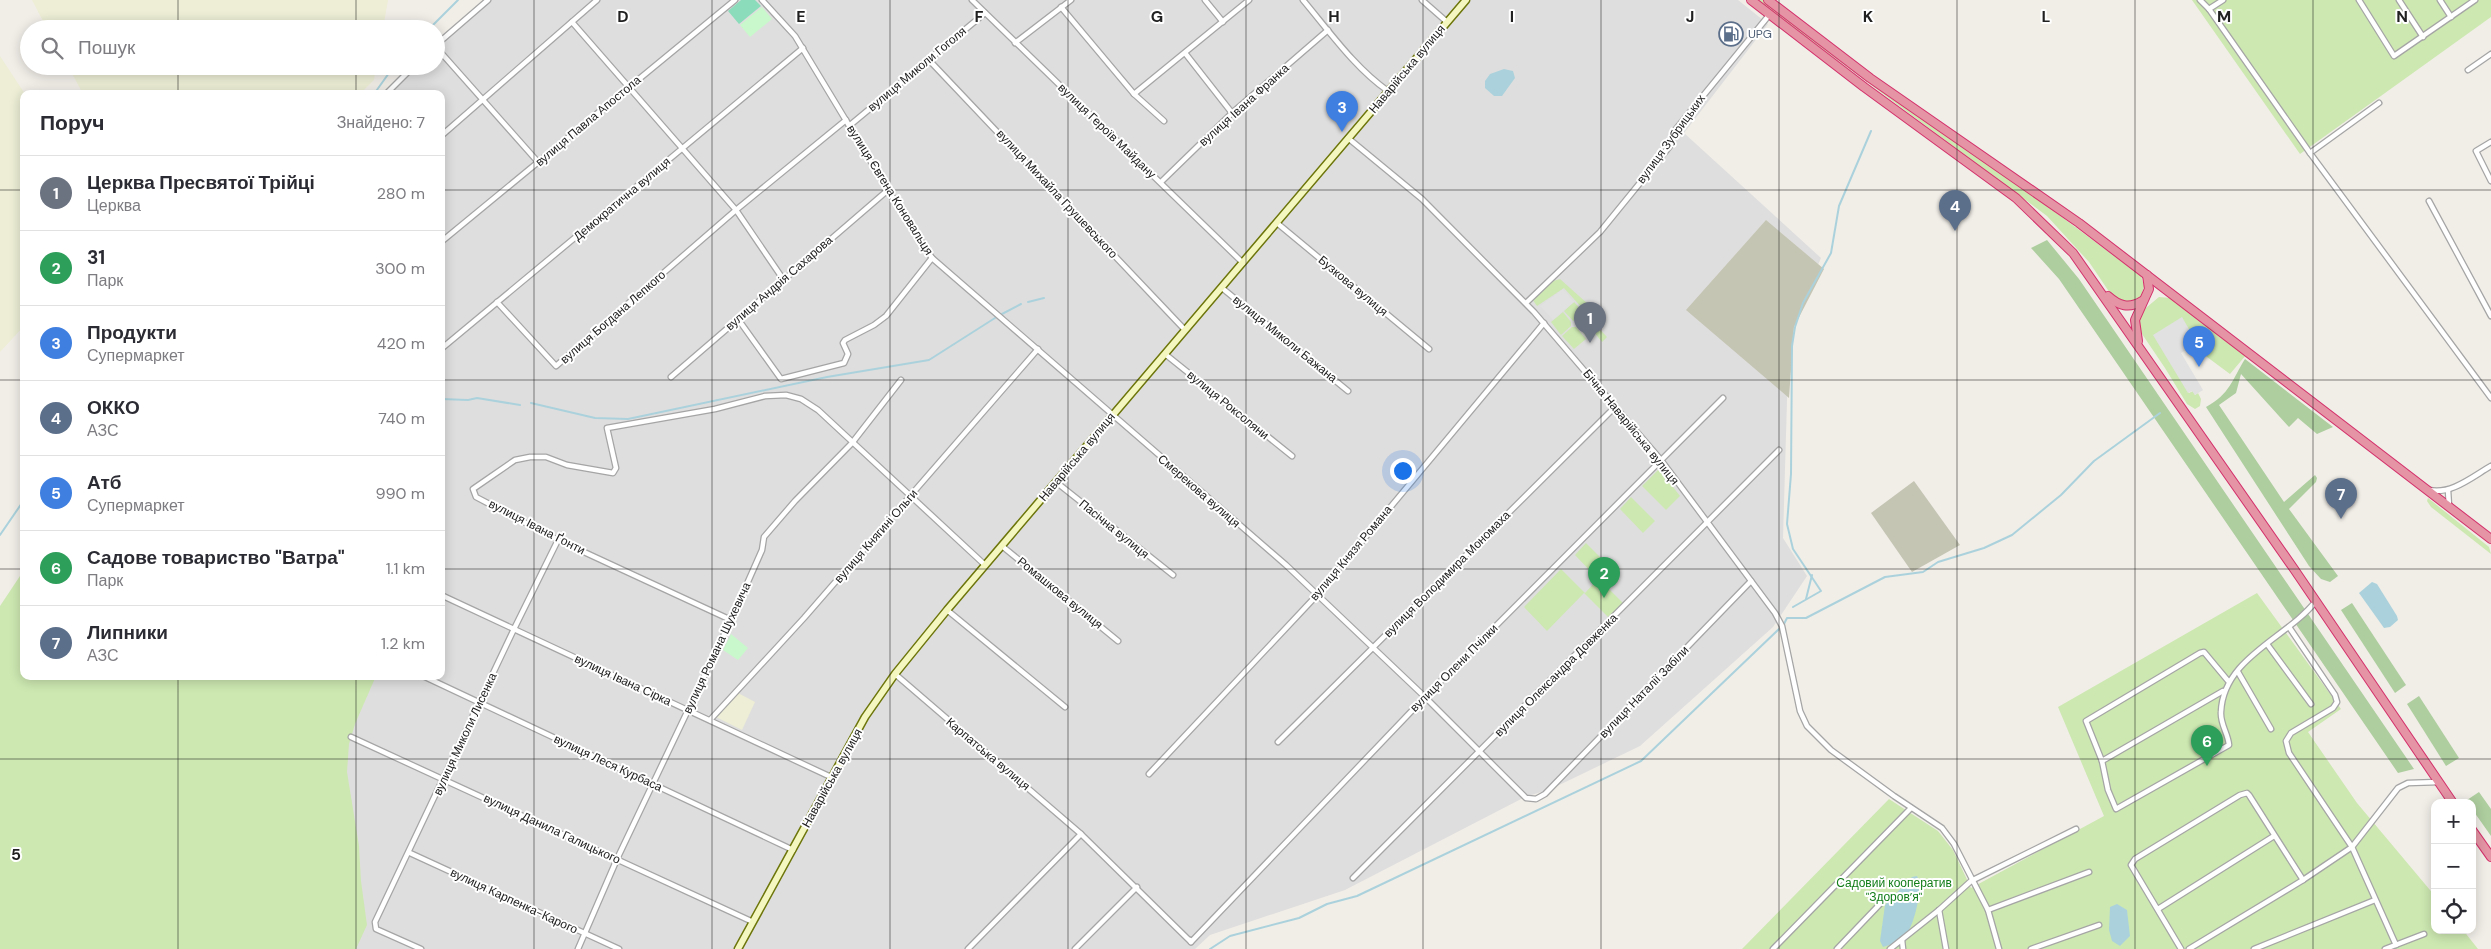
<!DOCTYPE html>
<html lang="uk">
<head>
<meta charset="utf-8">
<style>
  :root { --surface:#fff; --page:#f7f7f7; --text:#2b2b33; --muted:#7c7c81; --line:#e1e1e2; --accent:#d93025 }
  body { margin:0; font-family:"DM Sans",sans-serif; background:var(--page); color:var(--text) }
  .controls { position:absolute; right:15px; bottom:15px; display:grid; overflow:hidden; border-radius:10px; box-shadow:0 2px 12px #0003 }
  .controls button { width:45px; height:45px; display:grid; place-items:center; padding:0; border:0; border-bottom:1px solid var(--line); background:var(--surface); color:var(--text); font:25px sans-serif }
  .you { position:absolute; left:1402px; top:470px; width:18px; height:18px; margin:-12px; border:4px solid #fff; border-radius:50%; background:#1a73e8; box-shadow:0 0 0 8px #1a73e833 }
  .badge { display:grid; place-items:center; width:32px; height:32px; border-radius:50%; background:var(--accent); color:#fff; font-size:16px; font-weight:700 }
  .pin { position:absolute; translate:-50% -41px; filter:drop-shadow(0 1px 2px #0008) }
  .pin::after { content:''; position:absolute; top:26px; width:18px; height:15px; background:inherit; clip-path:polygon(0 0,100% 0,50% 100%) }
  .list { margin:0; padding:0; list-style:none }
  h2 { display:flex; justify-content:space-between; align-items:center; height:65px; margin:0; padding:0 20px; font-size:21px }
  h2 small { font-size:16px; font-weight:400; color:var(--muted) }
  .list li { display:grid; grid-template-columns:32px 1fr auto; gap:15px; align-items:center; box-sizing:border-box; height:75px; padding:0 20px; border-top:1px solid var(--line) }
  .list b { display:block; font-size:19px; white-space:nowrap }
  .list p { margin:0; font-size:16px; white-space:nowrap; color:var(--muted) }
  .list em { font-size:16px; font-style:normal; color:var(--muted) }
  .icon { flex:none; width:28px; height:28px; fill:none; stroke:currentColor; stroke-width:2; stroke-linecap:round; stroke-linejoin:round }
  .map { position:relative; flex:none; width:2491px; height:949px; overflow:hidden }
  .search { position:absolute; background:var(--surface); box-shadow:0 2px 12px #0003; left:20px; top:20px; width:425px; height:55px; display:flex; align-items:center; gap:12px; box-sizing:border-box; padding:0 18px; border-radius:28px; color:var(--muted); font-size:19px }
  .panel { position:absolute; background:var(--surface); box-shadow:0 2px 12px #0003; left:20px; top:90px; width:425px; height:590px; border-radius:10px }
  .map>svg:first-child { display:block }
  .residential { fill:#dfdede }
  .construction { fill:#c5c5b4 }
  .farmland { fill:#edeed5 }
  .grass { fill:#cde8b1 }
  .forest { fill:#aece9f }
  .park { fill:#c8f8cb }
  .pitch { fill:#8adcbb }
  .parking { fill:#e1e1e1 }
  .water { fill:#abd2dc }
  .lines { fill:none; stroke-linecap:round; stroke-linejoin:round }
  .stream { stroke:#abd2dc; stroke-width:2 }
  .street-casing { stroke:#a5a5a5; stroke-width:7 }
  .secondary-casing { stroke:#6c760a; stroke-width:9 }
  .highway-casing { stroke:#d4306b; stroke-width:10 }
  .street { stroke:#fff; stroke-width:4.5 }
  .secondary { stroke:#f5f7c0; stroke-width:6 }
  .highway { stroke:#e494a4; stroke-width:8 }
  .grid { fill:none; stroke:#212121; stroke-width:1; stroke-opacity:0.55 }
  .labels { text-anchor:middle; stroke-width:4; stroke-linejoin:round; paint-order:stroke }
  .service-label { font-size:12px; fill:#4e5e75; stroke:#fff; text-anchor:start }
  .street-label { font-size:12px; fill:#212121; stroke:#fff }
  .park-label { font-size:12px; fill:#117d18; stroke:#fff }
  .grid-label { font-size:16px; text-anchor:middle; font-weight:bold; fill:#212121; stroke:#fff; stroke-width:4; stroke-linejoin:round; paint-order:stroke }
</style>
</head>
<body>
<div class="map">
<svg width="2491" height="949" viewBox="0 0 2491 949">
  <rect width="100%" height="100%" fill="#f1eee8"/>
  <path class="residential" d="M491 0H1738L1768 24 1684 133 1821 258 1789 332 1783 538 1807 576 1773 627 1640 746 1551 789 1525 797 1345 890 1210 935 1195 949H349L336 783 364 676H441V94H385L416 66H436V48Z"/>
  <g class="construction">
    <path d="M1766 220 1824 269 1794 327 1789 398 1686 310Z"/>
    <path d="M1914 481 1960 545 1912 572 1871 513Z"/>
  </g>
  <g class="farmland">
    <path d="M32 0H388L383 29H47Z"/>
    <path d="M0 56 25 94 24 326 0 352Z"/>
    <path d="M68 66H376L374 80 360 94H83Z"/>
    <path d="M738 693 755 702 742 730 716 717Z"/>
  </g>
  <g class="grass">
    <path d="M1757 0H1763L1918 116 2051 209 2141 276 2144 286 2141 297 2128 304 2112 296 2089 262 2047 216Z"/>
    <path d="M2192 0H2491V17L2300 154Z"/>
    <path d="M1560 279 1598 313 1592 319 1564 288 1537 306 1532 299 1553 281Z"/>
    <path d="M2159 297 2171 298 2246 355 2230 374 2199 351 2195 344 2197 343 2154 335 2189 393 2193 391 2195 395 2198 393 2201 399 2200 406 2195 409 2187 404 2165 368 2138 328 2141 312Z"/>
    <path d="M1574 302 1607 337 1602 342 1594 332 1587 337 1577 326 1576 320 1573 321 1564 311Z"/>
    <path d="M1563 312 1571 322V326L1561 335 1551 322Z"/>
    <path d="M1572 327H1576L1586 339 1574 349 1562 336Z"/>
    <path d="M1659 469 1680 496 1666 510 1642 486Z"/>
    <path d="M1631 497 1655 521 1643 533 1620 509Z"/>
    <path d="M2428 498 2489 547 2491 554 2431 507 2427 501Z"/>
    <path d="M1586 543 1610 567 1599 579 1624 604 1609 618 1584 593 1547 631 1524 607 1561 569 1585 593 1598 579 1575 555Z"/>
    <path d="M24 570V676H376L355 724 349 744 347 772 359 846 361 881 367 925 356 949H0V606Z"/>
    <path d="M2257 593 2341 709 2308 732 2357 803 2435 896V930H2463L2478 949H1742L1889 799 1938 831 1953 850 1971 888 2104 816 2058 707Z"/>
  </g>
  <g class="forest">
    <path d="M2047 240 2079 279 2414 769 2398 773 2059 279 2031 248Z"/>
    <path d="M2245 359 2333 427 2317 434 2298 418 2289 427 2241 374 2236 393 2219 405 2284 502 2315 475 2317 478 2316 482 2289 509 2338 576 2330 582 2321 579 2309 566 2206 407C2230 394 2232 380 2245 359Z"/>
    <path d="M2352 603 2406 685 2395 693 2341 610Z"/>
    <path d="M2419 696 2459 758 2446 766 2407 704Z"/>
    <path d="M2479 792 2491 809V836L2472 809V803L2467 800Z"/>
  </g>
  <g class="park">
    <path d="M762 7 772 19 750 37 740 25Z"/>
    <path d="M731 634 748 648 738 660 723 650Z"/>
  </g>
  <path class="pitch" d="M741 0H755L761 6 739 24 728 11Z"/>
  <g class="parking">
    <path d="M1563 289 1574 302 1553 320 1540 306Z"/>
    <path d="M2182 317 2197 343 2181 353 2203 390 2195 395 2192 391 2188 393 2153 335Z"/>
  </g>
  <g class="water">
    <path d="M1504 69 1513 71 1515 78 1502 96H1494L1485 88V81L1490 74Z"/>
    <path d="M2372 582 2377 584 2397 616 2398 620 2390 627 2384 628 2359 593Z"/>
    <path d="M1917 876C1923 887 1915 923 1907 933 1902 940 1891 945 1883 947L1880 941 1885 905 1912 877Z"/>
    <path d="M2117 904 2127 910 2130 936 2120 946 2112 941 2109 930 2110 907Z"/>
  </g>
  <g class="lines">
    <g class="stream">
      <path d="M429 29 458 0"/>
      <path d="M374 94 394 66"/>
      <path d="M1028 302 1044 298"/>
      <path d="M1002 314 1021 304"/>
      <path d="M441 399 468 400 477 398 520 405"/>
      <path d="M531 403 595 418 628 419 827 377 929 360 995 318"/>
      <path d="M0 535 24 500"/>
      <path d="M1806 599 1812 575"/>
      <path d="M1793 607 1821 591 1793 549 1787 524 1791 474 1792 346 1795 327 1803 303 1831 253 1839 206 1871 131"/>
      <path d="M1784 624 1787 618H1806L1885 577 1923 572 1938 562 1984 548 2012 535 2061 495 2094 461 2160 413"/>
      <path d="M1210 949 1230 936 1299 918 1327 904 1357 896 1641 761 1780 628"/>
    </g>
    <g class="street-casing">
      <g id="street">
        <path d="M762 0 795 36 888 190 932 258 1286 565 1425 697 1526 798 1536 799 1545 794 1751 581"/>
        <path d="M972 0 1243 263"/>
        <path d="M1205 0 1223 22"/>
        <path d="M1303 0C1329 31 1355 68 1388 91"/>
        <path d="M1422 0 1447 22"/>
        <path d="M2200 0 2209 9 2310 153 2491 398"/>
        <path d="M2359 0 2394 56 2475 0"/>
        <path d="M2399 0 2423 37"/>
        <path d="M2440 0 2451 17"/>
        <path d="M1061 7 1134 94 1164 121"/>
        <path d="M2209 9 2223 0"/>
        <path d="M572 22 736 210 783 279"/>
        <path d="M1015 43 1071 0"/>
        <path d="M436 45 488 0"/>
        <path d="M436 47 538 162"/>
        <path d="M1185 53 1232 113"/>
        <path d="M928 59 1185 330"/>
        <path d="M2468 70 2491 54"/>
        <path d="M386 94 414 66"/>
        <path d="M1134 94 1249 0"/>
        <path d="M849 126 985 13"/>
        <path d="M441 136 597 0"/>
        <path d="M1348 138 1422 199 1534 312 1661 460 1775 613 1782 626 1800 711 1807 726 1831 750 1894 796 1942 828 1954 844 1988 910 1999 949"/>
        <path d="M2491 142 2476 151 2491 181"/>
        <path d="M2310 153 2379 103"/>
        <path d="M1161 182 1232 113 1328 30"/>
        <path d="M2429 201 2491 316"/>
        <path d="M1277 223 1429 349"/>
        <path d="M441 242 735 0"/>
        <path d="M1222 288 1348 391"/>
        <path d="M497 302 556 366 736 210 846 120"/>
        <path d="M1526 303 1600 232 1670 146 1676 129 1770 14"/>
        <path d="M738 319 781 379 844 363 848 354 843 343 845 340 874 325 886 316 932 258"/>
        <path d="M441 349 803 48"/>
        <path d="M1165 354 1292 456"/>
        <path d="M671 377 888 190"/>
        <path d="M1056 482 1173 575"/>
        <path d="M2429 490C2451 495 2472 477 2491 466"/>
        <path d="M2448 490 2449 506"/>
        <path d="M1002 546 1118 641"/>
        <path d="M441 595 833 778"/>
        <path d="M947 610 1065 707"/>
        <path d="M731 620 558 540 476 497 473 489 515 460 530 457H546L567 465 613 473 616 468 607 428 715 409 765 396 786 395 801 399 818 410 985 565"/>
        <path d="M2289 627 2335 695 2337 702 2333 708 2291 733 2286 741 2289 753 2352 847 2396 945"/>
        <path d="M2267 644 2311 704"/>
        <path d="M2238 672 2271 729"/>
        <path d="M895 674 1081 834 1191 942 1190 940"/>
        <path d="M423 676 793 850"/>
        <path d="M2229 682 2204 652 2200 653 2086 721 2102 761 2108 790 2116 809 2229 745C2228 733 2220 724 2221 712 2223 658 2287 638 2316 601"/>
        <path d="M710 720 804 618 1038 349"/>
        <path d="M351 737 753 922"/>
        <path d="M1278 742 1615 407"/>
        <path d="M2102 761 2223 691"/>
        <path d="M1149 774 1318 594 1544 323"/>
        <path d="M410 853 619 949"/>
        <path d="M1353 878 1779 450"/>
        <path d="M2158 909 2274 836"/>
        <path d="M1939 910 1946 949"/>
        <path d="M1988 910 2089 872"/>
        <path d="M1902 940 1903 949"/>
        <path d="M1191 942 1425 697 1723 398"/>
        <path d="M421 949 376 929 375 922 514 629 558 540"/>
        <path d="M578 949 617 859 731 620 762 550 764 537 795 501 852 443 901 380"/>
        <path d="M968 949 1081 834"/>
        <path d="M1075 949 1137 887"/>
        <path d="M1773 949 1911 808"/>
        <path d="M1837 949 1880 904"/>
        <path d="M1890 949 1939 910 1971 881 2076 829"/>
        <path d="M2031 949 2099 925"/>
        <path d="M2181 949 2131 865 2135 859 2240 795 2247 793 2249 795 2303 880"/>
        <path d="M2189 949 2303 880 2352 847 2398 788 2408 783 2439 782"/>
        <path d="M2254 949 2375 900"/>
        <path d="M2385 949 2424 934"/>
      </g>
    </g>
    <g class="secondary-casing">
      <path id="secondary" d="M738 949 865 717 895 674 947 610 1466 0"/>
    </g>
    <g class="highway-casing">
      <g id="highway">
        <path d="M1751 0 1864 87 2016 198 2073 253 2294 569 2453 803"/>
        <path d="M1768 0 1870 78 2079 223 2491 539"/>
        <path d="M2108 296C2119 306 2129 309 2142 301"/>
        <path d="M2138 341 2135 320 2149 289 2147 275"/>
        <path d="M2472 830 2491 857"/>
      </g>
    </g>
    <use href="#street" class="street"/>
    <use href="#secondary" class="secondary"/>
    <use href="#highway" class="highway"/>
  </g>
  <path class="grid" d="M178 0V29M356 0V29M534 0V949M712 0V949M890 0V949M1068 0V949M1246 0V949M1423 0V949M1601 0V949M1779 0V949M1957 0V949M2135 0V949M2313 0V949M178 66V94M356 66V94M0 190H24M441 190H2491M0 380H24M441 380H2491M0 569H24M441 569H2491M178 676V949M356 676V949M0 759H2491"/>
  <defs>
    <g id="fuel-ring" transform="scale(1.25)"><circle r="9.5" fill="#fff" stroke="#5c6f8a" stroke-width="1.5"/><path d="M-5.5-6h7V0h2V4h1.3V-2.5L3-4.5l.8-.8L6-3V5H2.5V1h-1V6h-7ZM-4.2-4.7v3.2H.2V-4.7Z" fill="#5c6f8a"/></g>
  </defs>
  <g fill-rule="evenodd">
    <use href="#fuel-ring" x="1731" y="34"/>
  </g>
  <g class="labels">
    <g class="service-label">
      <text x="1748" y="38">UPG</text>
    </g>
    <g class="street-label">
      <text transform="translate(917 69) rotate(-40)" y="4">вулиця Миколи Гоголя</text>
      <text transform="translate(1407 69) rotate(-50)" y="4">Наварійська вулиця</text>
      <text transform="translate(1244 105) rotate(-42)" y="4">вулиця Івана Франка</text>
      <text transform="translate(588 121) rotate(-40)" y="4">вулиця Павла Апостола</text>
      <text transform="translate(1107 131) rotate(44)" y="4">вулиця Героїв Майдану</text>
      <text transform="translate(1671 139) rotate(-54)" y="4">вулиця Зубрицьких</text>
      <text transform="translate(890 190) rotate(58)" y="4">вулиця Євгена Коновальця</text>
      <text transform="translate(1057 194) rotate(47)" y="4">вулиця Михайла Грушевського</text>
      <text transform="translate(622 199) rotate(-40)" y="4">Демократична вулиця</text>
      <text transform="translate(779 283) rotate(-41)" y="4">вулиця Андрія Сахарова</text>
      <text transform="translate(1353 286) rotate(40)" y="4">Бузкова вулиця</text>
      <text transform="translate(613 317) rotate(-41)" y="4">вулиця Богдана Лепкого</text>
      <text transform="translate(1285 339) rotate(39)" y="4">вулиця Миколи Бажана</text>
      <text transform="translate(1228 405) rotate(39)" y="4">вулиця Роксоляни</text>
      <text transform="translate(1631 427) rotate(51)" y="4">Бічна Наварійська вулиця</text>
      <text transform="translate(1077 457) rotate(-50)" y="4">Наварійська вулиця</text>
      <text transform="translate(1199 491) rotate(41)" y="4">Смерекова вулиця</text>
      <text transform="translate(537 527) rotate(27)" y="4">вулиця Івана Ґонти</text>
      <text transform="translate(1114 529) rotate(39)" y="4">Пасічна вулиця</text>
      <text transform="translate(876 536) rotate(-49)" y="4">вулиця Княгині Ольги</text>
      <text transform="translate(1351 553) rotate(-50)" y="4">вулиця Князя Романа</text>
      <text transform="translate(1447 574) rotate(-45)" y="4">вулиця Володимира Мономаха</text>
      <text transform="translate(1060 593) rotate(39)" y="4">Ромашкова вулиця</text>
      <text transform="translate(717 648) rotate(-65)" y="4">вулиця Романа Шухевича</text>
      <text transform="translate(1454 668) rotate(-45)" y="4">вулиця Олени Пчілки</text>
      <text transform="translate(1556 675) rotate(-45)" y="4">вулиця Олександра Довженка</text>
      <text transform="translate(623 680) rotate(25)" y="4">вулиця Івана Сірка</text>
      <text transform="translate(1644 692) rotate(-46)" y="4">вулиця Наталії Забіли</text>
      <text transform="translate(465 734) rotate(-65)" y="4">вулиця Миколи Лисенка</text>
      <text transform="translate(988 754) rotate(40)" y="4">Карпатська вулиця</text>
      <text transform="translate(608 763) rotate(25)" y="4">вулиця Леся Курбаса</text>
      <text transform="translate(832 778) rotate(-61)" y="4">Наварійська вулиця</text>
      <text transform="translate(552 829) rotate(25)" y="4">вулиця Данила Галицького</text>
      <text transform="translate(514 901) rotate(25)" y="4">вулиця Карпенка-Карого</text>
    </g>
    <g class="park-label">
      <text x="1894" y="887">Садовий кооператив<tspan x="1894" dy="14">"Здоров’я"</tspan></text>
    </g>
  </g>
  <g class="grid-label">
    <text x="623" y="22">D</text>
    <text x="801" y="22">E</text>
    <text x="979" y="22">F</text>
    <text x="1157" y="22">G</text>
    <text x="1334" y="22">H</text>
    <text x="1512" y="22">I</text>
    <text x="1690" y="22">J</text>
    <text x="1868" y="22">K</text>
    <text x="2046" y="22">L</text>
    <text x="2224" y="22">M</text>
    <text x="2402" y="22">N</text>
    <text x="16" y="860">5</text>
  </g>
</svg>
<div class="controls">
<button>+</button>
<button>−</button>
<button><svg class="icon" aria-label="locate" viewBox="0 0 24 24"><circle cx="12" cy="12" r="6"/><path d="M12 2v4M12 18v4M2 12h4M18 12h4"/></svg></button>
</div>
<div class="you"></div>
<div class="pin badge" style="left:1590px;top:343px;background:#6b7280">1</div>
<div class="pin badge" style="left:1604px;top:598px;background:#2e9e5b">2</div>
<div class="pin badge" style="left:1342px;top:132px;background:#3f7fe0">3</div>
<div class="pin badge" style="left:1955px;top:231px;background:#5c6f8a">4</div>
<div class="pin badge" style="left:2199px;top:367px;background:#3f7fe0">5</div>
<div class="pin badge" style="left:2207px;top:766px;background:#2e9e5b">6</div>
<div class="pin badge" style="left:2341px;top:519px;background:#5c6f8a">7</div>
<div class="search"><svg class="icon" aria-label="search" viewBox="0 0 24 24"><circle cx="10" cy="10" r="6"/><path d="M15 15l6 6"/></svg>Пошук</div>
<section class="panel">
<h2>Поруч<small>Знайдено: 7</small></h2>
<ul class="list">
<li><span class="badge" style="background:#6b7280">1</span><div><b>Церква Пресвятої Трійці</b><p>Церква</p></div><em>280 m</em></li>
<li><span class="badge" style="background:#2e9e5b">2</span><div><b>31</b><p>Парк</p></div><em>300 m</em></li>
<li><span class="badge" style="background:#3f7fe0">3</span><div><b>Продукти</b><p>Супермаркет</p></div><em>420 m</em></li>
<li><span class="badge" style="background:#5c6f8a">4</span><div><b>ОККО</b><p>АЗС</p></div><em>740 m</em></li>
<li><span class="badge" style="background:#3f7fe0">5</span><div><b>Атб</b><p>Супермаркет</p></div><em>990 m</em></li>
<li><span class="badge" style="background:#2e9e5b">6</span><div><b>Садове товариство &quot;Ватра&quot;</b><p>Парк</p></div><em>1.1 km</em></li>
<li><span class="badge" style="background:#5c6f8a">7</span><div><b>Липники</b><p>АЗС</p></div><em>1.2 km</em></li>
</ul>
</section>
</div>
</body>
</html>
